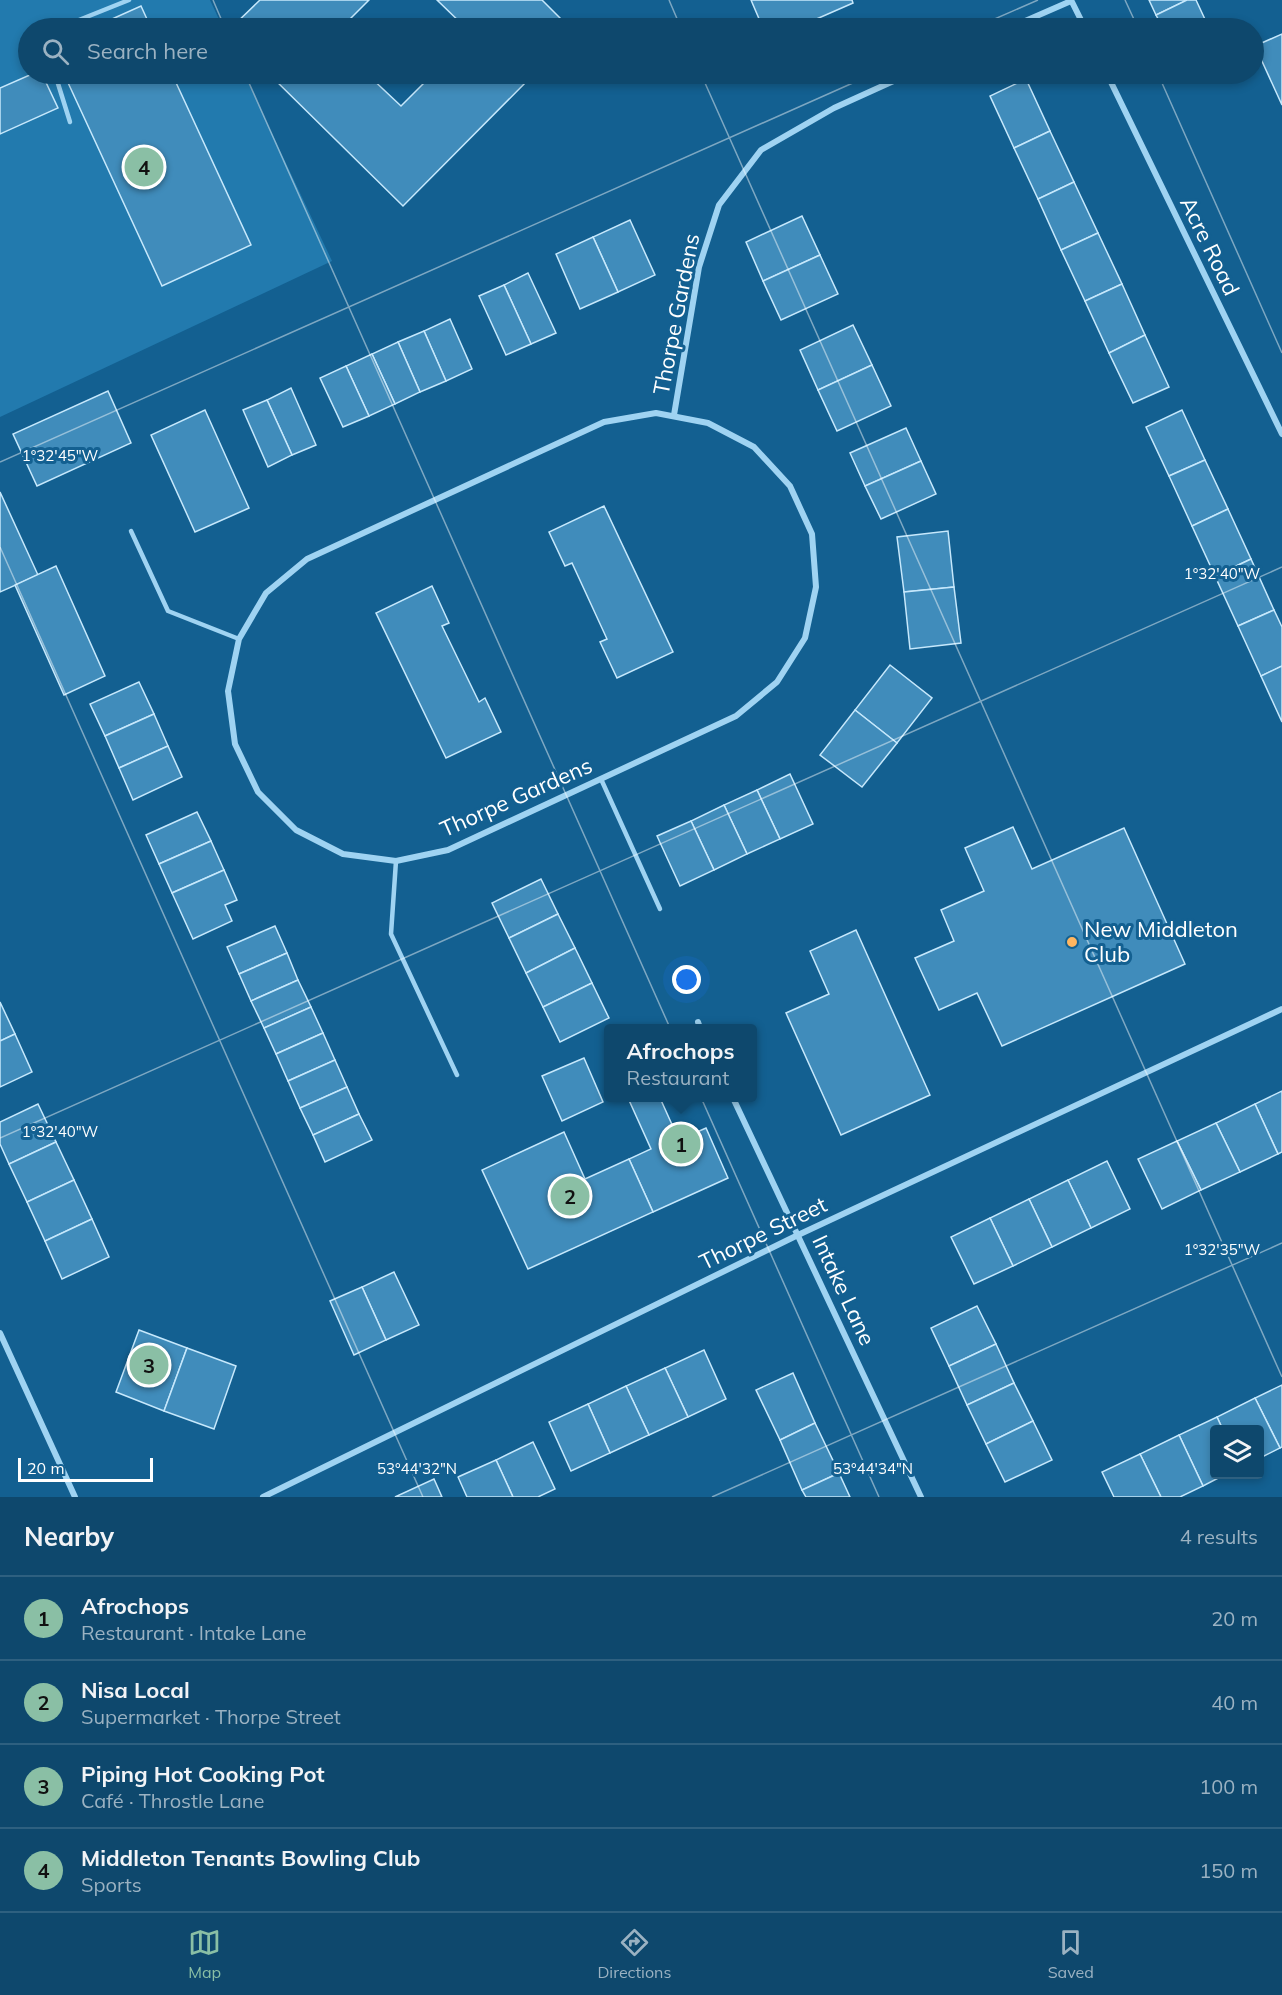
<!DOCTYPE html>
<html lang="en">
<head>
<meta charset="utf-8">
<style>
  :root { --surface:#0e486d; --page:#1c5275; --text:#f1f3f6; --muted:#9bb2c2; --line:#2e6080; --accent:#8abfa5 }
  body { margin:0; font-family:Mulish,sans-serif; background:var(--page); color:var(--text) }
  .controls { position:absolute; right:18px; bottom:18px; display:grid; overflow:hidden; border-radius:6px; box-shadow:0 3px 9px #0003 }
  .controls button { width:54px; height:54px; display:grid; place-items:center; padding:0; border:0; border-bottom:2px solid var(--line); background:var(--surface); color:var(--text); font:30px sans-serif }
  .scale { position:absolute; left:18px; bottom:15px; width:135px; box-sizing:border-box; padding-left:6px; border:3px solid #fff; border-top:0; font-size:16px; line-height:21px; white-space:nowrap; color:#fff; -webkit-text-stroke:4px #136091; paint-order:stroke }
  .you { position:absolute; left:687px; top:980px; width:21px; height:21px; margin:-15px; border:4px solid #fff; border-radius:50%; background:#1a73e8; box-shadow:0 0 0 9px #1a73e833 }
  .badge { display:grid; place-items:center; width:39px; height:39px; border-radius:50%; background:var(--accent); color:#111; font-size:20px; font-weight:700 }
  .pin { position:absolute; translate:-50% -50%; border:3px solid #fff; box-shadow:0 2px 6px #0006 }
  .popup { position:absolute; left:604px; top:1024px; width:153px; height:78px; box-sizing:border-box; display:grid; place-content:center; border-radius:6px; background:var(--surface); filter:drop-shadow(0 2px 4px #0005); font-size:20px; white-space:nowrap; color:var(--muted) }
  .popup b { font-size:22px; color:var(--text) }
  .popup::after { content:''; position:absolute; left:50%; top:100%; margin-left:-12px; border:12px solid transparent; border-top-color:var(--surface) }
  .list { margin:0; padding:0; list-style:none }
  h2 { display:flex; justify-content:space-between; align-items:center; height:78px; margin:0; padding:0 24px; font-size:26px }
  h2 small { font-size:20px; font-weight:400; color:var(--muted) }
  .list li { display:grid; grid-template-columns:39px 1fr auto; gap:18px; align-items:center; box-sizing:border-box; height:84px; padding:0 24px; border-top:2px solid var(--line) }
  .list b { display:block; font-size:22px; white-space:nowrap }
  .list p { margin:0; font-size:20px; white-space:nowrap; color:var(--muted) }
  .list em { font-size:20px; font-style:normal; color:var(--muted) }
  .icon { flex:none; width:33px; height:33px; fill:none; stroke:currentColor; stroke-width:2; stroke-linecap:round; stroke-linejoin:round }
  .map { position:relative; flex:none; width:1282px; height:1497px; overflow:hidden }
  .search { position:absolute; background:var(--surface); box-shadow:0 3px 9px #0003; left:18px; right:18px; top:18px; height:66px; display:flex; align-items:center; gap:15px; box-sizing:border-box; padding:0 21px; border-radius:33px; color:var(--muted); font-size:22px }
  .sheet { height:414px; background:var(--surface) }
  nav { display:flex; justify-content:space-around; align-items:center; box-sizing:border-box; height:84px; border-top:2px solid var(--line); background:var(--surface); font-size:16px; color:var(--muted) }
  nav a { display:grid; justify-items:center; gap:3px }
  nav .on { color:var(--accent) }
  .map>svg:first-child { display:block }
  .green { fill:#227aae }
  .building { fill:#408cbb; stroke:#c6e8fc; stroke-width:1.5 }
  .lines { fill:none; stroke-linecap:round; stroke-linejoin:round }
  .lane { stroke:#9fd3f2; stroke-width:4.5 }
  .street { stroke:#9fd3f2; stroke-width:6 }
  .ticks { fill:none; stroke:#fff; stroke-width:1.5; stroke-opacity:0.45 }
  .poi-dot { fill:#ffb660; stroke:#136091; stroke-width:2 }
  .labels { text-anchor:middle; stroke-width:6; stroke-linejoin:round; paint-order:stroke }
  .street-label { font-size:22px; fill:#fff; stroke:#136091 }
  .poi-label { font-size:22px; fill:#fff; stroke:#136091; text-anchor:start }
  .ticks-label { font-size:15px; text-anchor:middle; fill:#fff; stroke:#136091; stroke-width:6; stroke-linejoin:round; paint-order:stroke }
</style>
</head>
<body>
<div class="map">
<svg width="1282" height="1497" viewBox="0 0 1282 1497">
  <rect width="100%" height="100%" fill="#136091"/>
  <path class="green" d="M0 0H210L223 28H28V74H244L332 261 0 417Z"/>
  <g class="building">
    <path d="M260 0H369L341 28H231Z"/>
    <path d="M437 0H542L570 28H466Z"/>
    <path d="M751 0H852L853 3 796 28H763Z"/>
    <path d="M1149 0H1187L1156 15Z"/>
    <path d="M1187 0H1196L1209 28H1163L1156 15Z"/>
    <path d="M141 6 151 28H92Z"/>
    <path d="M1282 34V105L1255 46Z"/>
    <path d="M32 74H42L58 108 0 134V88Z"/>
    <path d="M64 74H172L251 245 162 286Z"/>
    <path d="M269 74H367L401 106 433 74H534L403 206Z"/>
    <path d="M1026 79 1050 131 1014 148 990 96Z"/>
    <path d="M1050 131 1074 182 1038 199 1014 148Z"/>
    <path d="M1074 182 1098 233 1061 250 1038 199Z"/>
    <path d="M802 216 820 255 763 281 746 242Z"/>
    <path d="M630 220 655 275 618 292 593 237Z"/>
    <path d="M1098 233 1122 284 1085 301 1061 250Z"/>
    <path d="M593 237 618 292 580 309 556 254Z"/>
    <path d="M820 255 838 294 781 320 763 281Z"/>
    <path d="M528 273 556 333 531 344 504 285Z"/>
    <path d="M1122 284 1145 335 1109 353 1085 301Z"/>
    <path d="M504 285 531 344 506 355 479 296Z"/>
    <path d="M450 319 472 369 446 381 424 331Z"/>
    <path d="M853 325 872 365 818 390 800 350Z"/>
    <path d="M424 331 446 381 420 392 398 342Z"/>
    <path d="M1145 335 1169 387 1133 403 1109 353Z"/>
    <path d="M398 342 420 392 395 404 372 354Z"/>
    <path d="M372 354 395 404 369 416 346 366Z"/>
    <path d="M872 365 891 406 837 431 818 390Z"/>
    <path d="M346 366 369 416 343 427 320 378Z"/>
    <path d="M291 388 316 445 292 455 267 400Z"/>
    <path d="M108 391 131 443 37 486 13 434Z"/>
    <path d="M267 400 292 455 268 467 243 410Z"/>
    <path d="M205 410 249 508 195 532 151 435Z"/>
    <path d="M1182 410 1205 460 1169 476 1146 427Z"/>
    <path d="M906 428 921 461 865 486 850 453Z"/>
    <path d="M1205 460 1228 509 1192 526 1169 476Z"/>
    <path d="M921 461 936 494 881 519 865 486Z"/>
    <path d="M0 492 38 575 0 592Z"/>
    <path d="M604 506 673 652 617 678 600 642 607 639 572 563 565 566 549 532Z"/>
    <path d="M1228 509 1251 559 1215 576 1192 526Z"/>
    <path d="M948 531 954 587 904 592 897 537Z"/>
    <path d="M1251 559 1274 610 1238 626 1215 576Z"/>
    <path d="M56 566 105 676 64 695 15 585Z"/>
    <path d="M432 586 449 623 442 626 479 702 485 698 501 732 446 758 376 613Z"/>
    <path d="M954 587 961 643 910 649 904 592Z"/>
    <path d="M1274 610 1282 627V666L1261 676 1238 626Z"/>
    <path d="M890 665 932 698 897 743 855 710Z"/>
    <path d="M1282 666V722L1261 676Z"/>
    <path d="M139 682 154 714 105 736 90 704Z"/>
    <path d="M855 710 897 743 862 787 820 755Z"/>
    <path d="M154 714 168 746 119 768 105 736Z"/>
    <path d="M168 746 182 777 133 800 119 768Z"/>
    <path d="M790 774 813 824 780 839 757 790Z"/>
    <path d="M757 790 780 839 747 854 724 805Z"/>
    <path d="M724 805 747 854 714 870 691 821Z"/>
    <path d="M197 812 211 841 159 864 146 835Z"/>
    <path d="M691 821 714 870 680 886 657 836Z"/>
    <path d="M1013 827 1032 869 1124 828 1185 964 1002 1046 977 993 939 1010 915 958 954 941 941 910 984 891 965 848Z"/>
    <path d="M211 841 224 870 172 893 159 864Z"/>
    <path d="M224 870 237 900 225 905 232 921 193 939 172 893Z"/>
    <path d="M541 879 558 914 509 938 492 903Z"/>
    <path d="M558 914 575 948 526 973 509 938Z"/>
    <path d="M275 926 287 953 239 974 227 947Z"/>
    <path d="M856 930 930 1095 841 1135 786 1013 829 994 810 951Z"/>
    <path d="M575 948 592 983 543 1007 526 973Z"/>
    <path d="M287 953 298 980 251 1001 239 974Z"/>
    <path d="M298 980 311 1007 264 1028 251 1001Z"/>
    <path d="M592 983 609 1018 560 1042 543 1007Z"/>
    <path d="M0 1002 15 1034 0 1041Z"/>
    <path d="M311 1007 323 1033 276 1054 264 1028Z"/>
    <path d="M323 1033 335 1060 288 1081 276 1054Z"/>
    <path d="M15 1034 32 1072 0 1087V1041Z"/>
    <path d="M584 1058 603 1102 562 1121 542 1076Z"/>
    <path d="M335 1060 347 1087 300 1108 288 1081Z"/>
    <path d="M347 1087 359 1114 313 1135 300 1108Z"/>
    <path d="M1282 1091V1152L1278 1154 1255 1104Z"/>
    <path d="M628 1098H660L679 1140 706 1128 728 1178 653 1212 629 1159 651 1149Z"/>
    <path d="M38 1104 56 1142 9 1164 0 1144V1122Z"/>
    <path d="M1255 1104 1278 1154 1240 1172 1216 1123Z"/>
    <path d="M359 1114 372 1140 325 1162 313 1135Z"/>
    <path d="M1216 1123 1240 1172 1201 1190 1177 1141Z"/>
    <path d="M564 1132 585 1179 629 1159 653 1212 528 1269 482 1170Z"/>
    <path d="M1177 1141 1201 1190 1162 1209 1138 1159Z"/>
    <path d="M56 1142 74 1180 27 1202 9 1164Z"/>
    <path d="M1107 1161 1130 1209 1091 1228 1068 1180Z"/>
    <path d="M74 1180 92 1219 45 1241 27 1202Z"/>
    <path d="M1068 1180 1091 1228 1052 1247 1029 1199Z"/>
    <path d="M1029 1199 1052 1247 1013 1266 990 1218Z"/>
    <path d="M990 1218 1013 1266 974 1284 951 1237Z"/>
    <path d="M92 1219 109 1257 62 1279 45 1241Z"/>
    <path d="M394 1272 419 1325 386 1340 362 1287Z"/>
    <path d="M362 1287 386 1340 354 1355 330 1301Z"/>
    <path d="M977 1306 996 1344 949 1366 931 1328Z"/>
    <path d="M139 1330 187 1348 164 1411 116 1392Z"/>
    <path d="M996 1344 1014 1383 967 1405 949 1366Z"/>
    <path d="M187 1348 236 1366 214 1429 164 1411Z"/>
    <path d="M704 1350 726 1399 688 1417 665 1368Z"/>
    <path d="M665 1368 688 1417 649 1435 626 1386Z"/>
    <path d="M793 1373 815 1423 780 1440 756 1390Z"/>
    <path d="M1014 1383 1033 1421 986 1444 967 1405Z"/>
    <path d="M1282 1385V1447L1280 1448 1255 1398Z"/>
    <path d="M626 1386 649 1435 610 1453 588 1404Z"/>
    <path d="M1255 1398 1280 1448 1260 1458V1430H1223L1217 1417Z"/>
    <path d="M588 1404 610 1453 571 1471 549 1422Z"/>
    <path d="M1217 1417 1223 1430H1214V1474H1226L1203 1486 1179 1435Z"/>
    <path d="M1033 1421 1052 1460 1005 1482 986 1444Z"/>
    <path d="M815 1423 839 1473 802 1490 780 1440Z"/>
    <path d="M1179 1435 1203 1486 1180 1497H1161L1140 1454Z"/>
    <path d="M533 1442 555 1489 538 1497H513L496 1460Z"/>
    <path d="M1140 1454 1161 1497H1114L1102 1472Z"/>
    <path d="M496 1460 513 1497H467L458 1477Z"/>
    <path d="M839 1473 850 1497H806L802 1490Z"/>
    <path d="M434 1479 442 1497H395Z"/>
  </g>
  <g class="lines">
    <g class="lane">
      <path d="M59 28 129 0"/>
      <path d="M55 74 70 122"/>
      <path d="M131 531 168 611 239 639"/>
      <path d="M601 779 660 909"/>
      <path d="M396 861 391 934 457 1075"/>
    </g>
    <g class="street">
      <path d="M1071 0 1085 28"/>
      <path d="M1009 28 1071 1"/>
      <path d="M1107 74 1282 434"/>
      <path d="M656 413 708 423 754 447 790 486 812 534 816 587 805 638 777 682 736 716 448 850 396 861 343 854 296 830 258 792 235 744 228 691 239 639 266 593 307 559 604 422Z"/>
      <path d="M674 415 699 267 719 205 761 150 834 108 909 74"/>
      <path d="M698 1022 700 1028"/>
      <path d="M733 1098 921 1497"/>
      <path d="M0 1333 75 1497"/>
      <path d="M263 1497 798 1235 1282 1009"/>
    </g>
  </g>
  <path class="ticks" d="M213 0 225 28M669 0 681 28M1125 0 1138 28M974 28 1038 0M245 74 879 1497M701 74 1282 1377M1158 74 1282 353M0 462 873 74M0 547 423 1497M0 1138 1282 567M712 1497 1282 1243"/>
  <circle class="poi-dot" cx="1072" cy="942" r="6"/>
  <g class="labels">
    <g class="street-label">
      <text transform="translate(1210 246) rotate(64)" y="8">Acre Road</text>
      <text transform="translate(676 314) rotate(-79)" y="8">Thorpe Gardens</text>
      <text transform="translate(516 797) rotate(-24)" y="8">Thorpe Gardens</text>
      <text transform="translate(763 1233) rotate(-26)" y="8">Thorpe Street</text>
      <text transform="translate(844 1290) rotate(65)" y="8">Intake Lane</text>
    </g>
    <g class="poi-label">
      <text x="1084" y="937">New Middleton<tspan x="1084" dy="25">Club</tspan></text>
    </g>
  </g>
  <g class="ticks-label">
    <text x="60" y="461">1°32'45"W</text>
    <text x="1222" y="579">1°32'40"W</text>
    <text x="60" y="1137">1°32'40"W</text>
    <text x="1222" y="1255">1°32'35"W</text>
    <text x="417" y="1474">53°44'32"N</text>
    <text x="873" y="1474">53°44'34"N</text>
  </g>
</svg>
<div class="controls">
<button><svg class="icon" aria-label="layers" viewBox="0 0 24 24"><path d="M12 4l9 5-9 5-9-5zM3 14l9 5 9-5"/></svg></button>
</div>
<div class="scale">20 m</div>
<div class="you"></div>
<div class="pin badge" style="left:681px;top:1144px">1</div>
<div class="popup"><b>Afrochops</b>Restaurant</div>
<div class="pin badge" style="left:570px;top:1196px">2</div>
<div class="pin badge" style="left:149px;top:1365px">3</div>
<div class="pin badge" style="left:144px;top:167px">4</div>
<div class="search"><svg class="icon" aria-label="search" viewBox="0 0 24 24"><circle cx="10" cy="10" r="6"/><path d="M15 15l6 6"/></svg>Search here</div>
</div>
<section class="sheet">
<h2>Nearby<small>4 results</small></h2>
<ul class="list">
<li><span class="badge">1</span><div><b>Afrochops</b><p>Restaurant · Intake Lane</p></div><em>20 m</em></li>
<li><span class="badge">2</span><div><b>Nisa Local</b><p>Supermarket · Thorpe Street</p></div><em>40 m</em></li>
<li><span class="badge">3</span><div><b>Piping Hot Cooking Pot</b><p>Café · Throstle Lane</p></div><em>100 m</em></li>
<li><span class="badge">4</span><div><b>Middleton Tenants Bowling Club</b><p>Sports</p></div><em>150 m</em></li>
</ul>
</section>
<nav>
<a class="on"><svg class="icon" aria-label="map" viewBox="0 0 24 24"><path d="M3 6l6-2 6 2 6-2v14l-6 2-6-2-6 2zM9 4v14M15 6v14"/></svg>Map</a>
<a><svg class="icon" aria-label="directions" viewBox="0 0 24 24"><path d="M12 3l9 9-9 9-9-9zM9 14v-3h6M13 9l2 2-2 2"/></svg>Directions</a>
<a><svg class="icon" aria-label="saved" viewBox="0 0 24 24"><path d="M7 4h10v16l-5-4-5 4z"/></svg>Saved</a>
</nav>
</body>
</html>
